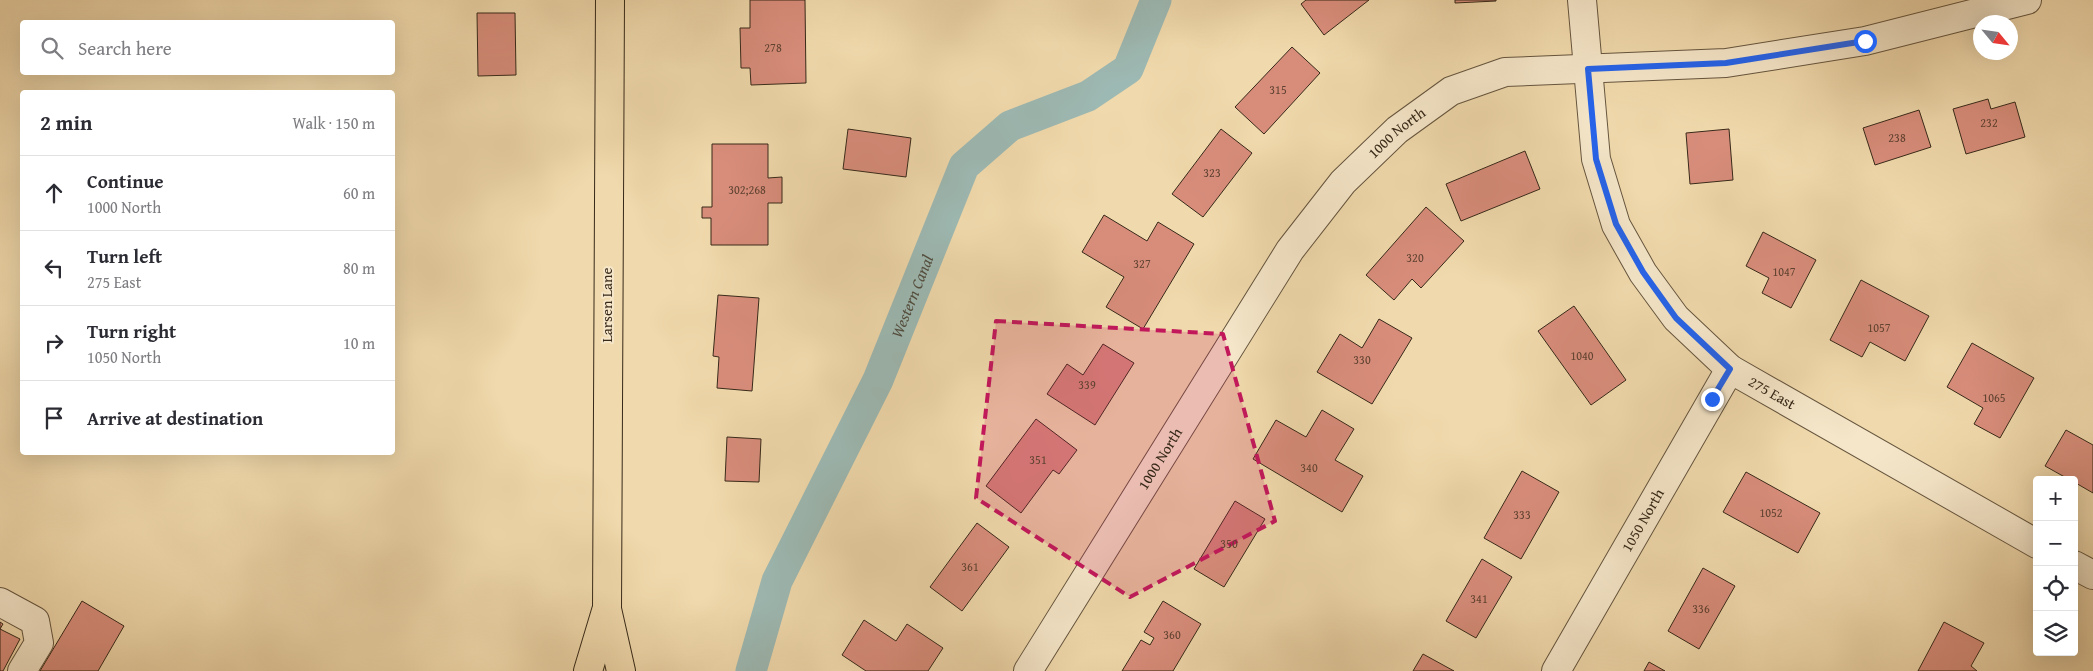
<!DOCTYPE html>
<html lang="en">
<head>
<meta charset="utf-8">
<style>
  :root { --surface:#fff; --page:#f2f2f3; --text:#2b2b33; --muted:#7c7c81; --line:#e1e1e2 }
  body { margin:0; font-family:"Gentium Book Plus",serif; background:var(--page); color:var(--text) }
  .controls { position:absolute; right:15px; bottom:15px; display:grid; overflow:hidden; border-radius:5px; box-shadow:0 5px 20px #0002 }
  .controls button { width:45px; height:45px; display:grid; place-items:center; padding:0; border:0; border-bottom:1px solid var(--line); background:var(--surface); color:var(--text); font:25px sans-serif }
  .compass { position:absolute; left:1973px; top:15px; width:45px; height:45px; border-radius:50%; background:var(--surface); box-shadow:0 5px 20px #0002; rotate:119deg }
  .stop { position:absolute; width:15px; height:15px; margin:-11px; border:4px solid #2563eb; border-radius:50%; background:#fff }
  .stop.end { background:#2563eb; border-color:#fff; box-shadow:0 1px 5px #0008 }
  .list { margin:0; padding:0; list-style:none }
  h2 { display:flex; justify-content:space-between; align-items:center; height:65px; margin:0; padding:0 20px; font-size:21px }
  h2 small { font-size:16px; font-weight:400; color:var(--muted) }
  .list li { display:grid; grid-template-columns:32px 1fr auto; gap:15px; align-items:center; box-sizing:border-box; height:75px; padding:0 20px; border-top:1px solid var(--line) }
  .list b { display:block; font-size:19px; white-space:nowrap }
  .list p { margin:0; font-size:16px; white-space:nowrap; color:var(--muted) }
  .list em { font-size:16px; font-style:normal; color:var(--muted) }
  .icon { flex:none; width:28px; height:28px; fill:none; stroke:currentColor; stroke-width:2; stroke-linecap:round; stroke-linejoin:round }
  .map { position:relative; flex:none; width:2093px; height:671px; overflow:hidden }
  .search { position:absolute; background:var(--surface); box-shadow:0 5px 20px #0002; left:20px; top:20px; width:375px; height:55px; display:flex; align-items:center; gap:12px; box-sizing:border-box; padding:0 18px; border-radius:5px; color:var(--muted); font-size:19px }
  .panel { position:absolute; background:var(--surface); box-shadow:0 5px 20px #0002; left:20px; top:90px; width:375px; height:365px; border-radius:5px }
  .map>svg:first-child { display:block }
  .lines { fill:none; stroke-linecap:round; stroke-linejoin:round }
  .canal { stroke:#9db9b3; stroke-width:31 }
  .building { fill:#d88d7b; stroke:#372919 }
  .minor-casing { stroke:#65553e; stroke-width:30 }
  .major-casing { stroke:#372919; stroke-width:30 }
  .minor { stroke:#f5e6c9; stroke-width:28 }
  .major { stroke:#f0d9ac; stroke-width:28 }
  .route { stroke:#2563eb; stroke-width:6 }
  .marked { fill:#c2185b; fill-opacity:0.2; stroke:#c2185b; stroke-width:4; stroke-dasharray:10 6; stroke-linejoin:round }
  .labels { text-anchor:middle; stroke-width:4; stroke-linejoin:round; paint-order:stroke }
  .number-label { font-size:12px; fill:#5f4232 }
  .street-label { font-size:15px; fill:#372919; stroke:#f5e6c9 }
  .water-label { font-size:16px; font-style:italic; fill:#504d40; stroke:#f5e6c9 }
</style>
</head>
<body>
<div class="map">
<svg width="2093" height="671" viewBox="0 0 2093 671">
  <rect width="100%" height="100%" fill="#f0d9ac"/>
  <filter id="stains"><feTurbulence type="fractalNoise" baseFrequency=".004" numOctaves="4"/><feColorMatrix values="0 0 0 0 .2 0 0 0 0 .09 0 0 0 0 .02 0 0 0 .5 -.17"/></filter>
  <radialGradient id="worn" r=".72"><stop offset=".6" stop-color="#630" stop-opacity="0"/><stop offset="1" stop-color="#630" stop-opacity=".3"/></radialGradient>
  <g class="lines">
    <path class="canal" id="s1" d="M751 671 777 581 878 380 964 166 1010 126 1088 96 1128 69 1156 0"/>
  </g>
  <g class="building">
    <path d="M750 0H805L806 83 751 85 750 68H741L740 28H750Z"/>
    <path d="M1306 0H1369L1324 35 1301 4Z"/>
    <path d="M1455 0H1496V1L1455 3Z"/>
    <path d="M477 13H515L516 75 478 76Z"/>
    <path d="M1292 47 1320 73 1264 134 1235 107Z"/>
    <path d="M1988 99 1991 109 2015 102 2025 137 1966 154 1953 109Z"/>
    <path d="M1919 110 1931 147 1875 165 1863 128Z"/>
    <path d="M848 129 911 138 906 177 843 169Z"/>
    <path d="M1221 129 1252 153 1203 217 1172 194Z"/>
    <path d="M1729 129 1733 180 1690 184 1686 133Z"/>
    <path d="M712 144H768V178L782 177V203H768V245H711V218H702V207H712Z"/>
    <path d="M1525 151 1540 189 1461 221 1446 184Z"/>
    <path d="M1426 207 1464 241 1421 288 1412 279 1394 300 1366 275Z"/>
    <path d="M1104 215 1147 241 1158 222 1194 244 1143 329 1106 307 1124 277 1082 252Z"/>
    <path d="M1763 232 1816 260 1791 308 1762 293 1769 278 1746 266Z"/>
    <path d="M1861 280 1929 316 1905 361 1870 342 1862 357 1830 340Z"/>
    <path d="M718 295 759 298 752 391 717 388 719 357 713 356Z"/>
    <path d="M1574 306 1626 380 1591 405 1538 331Z"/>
    <path d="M1379 319 1412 338 1372 404 1317 372 1340 334 1362 348Z"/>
    <path d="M1972 343 2034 378 2000 438 1974 424 1983 408 1947 387Z"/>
    <path d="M1103 344 1134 363 1095 425 1047 394 1067 364 1083 375Z"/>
    <path d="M1322 410 1354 429 1335 460 1363 476 1342 512 1253 459 1276 420 1306 437Z"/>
    <path d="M1036 419 1077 450 1059 474 1053 470 1021 513 986 486Z"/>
    <path d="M2066 430 2093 445V493L2074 482V480H2070L2045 466Z"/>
    <path d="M727 437 761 439 759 482 725 481Z"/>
    <path d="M1522 471 1559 492 1521 559 1484 538Z"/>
    <path d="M1746 472 1820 513 1798 553 1723 512Z"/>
    <path d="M1235 501 1265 519 1224 587 1194 569Z"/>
    <path d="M977 523 1009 547 962 611 930 587Z"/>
    <path d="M1482 559 1512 577 1476 638 1446 621Z"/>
    <path d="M1703 568 1735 586 1699 649 1668 631Z"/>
    <path d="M82 601 124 626 98 671H40Z"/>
    <path d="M1163 601 1201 624 1173 671H1122L1141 640 1150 645 1154 638 1144 632Z"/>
    <path d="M864 620 896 641 907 624 943 648 928 671H866L842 655Z"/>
    <path d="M0 622 3 624 0 629 20 639 3 671H0Z"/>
    <path d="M1944 622 1984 643 1971 666 1977 671H1918Z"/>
    <path d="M1423 654 1454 671H1413Z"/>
    <path d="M1649 662 1665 671H1644Z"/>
  </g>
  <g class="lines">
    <g class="minor-casing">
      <g id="minor">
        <path id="s2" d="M1582 0 1596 159 1616 225 1643 273 1676 318 1730 369 2037 544"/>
        <path d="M2074 565 2093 575"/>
        <path d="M0 602 35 621 39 643 22 671"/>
        <path id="s3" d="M1028 671 1290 250 1343 182 1397 130 1451 91 1505 72 1726 63 1865 41 2027 0"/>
        <path id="s4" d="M1556 671 1730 369"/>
      </g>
    </g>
    <g class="major-casing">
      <g id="major">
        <path d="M610 0 607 609 621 671"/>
        <path d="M588 671 606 611"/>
      </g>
    </g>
    <use href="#minor" class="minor"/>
    <use href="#major" class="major"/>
  </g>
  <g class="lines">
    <path class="route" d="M1712 399 1730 369 1676 318 1643 272 1616 224 1596 159 1588 69 1726 63 1865 41"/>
  </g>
  <path class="marked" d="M996 321 1223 334 1275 521 1130 597 976 498Z"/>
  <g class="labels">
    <g class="number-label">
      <text x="773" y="52">278</text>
      <text x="1278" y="94">315</text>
      <text x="1989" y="127">232</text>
      <text x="1897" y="142">238</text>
      <text x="1212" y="177">323</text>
      <text x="747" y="194">302;268</text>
      <text x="1415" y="262">320</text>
      <text x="1142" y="268">327</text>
      <text x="1784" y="276">1047</text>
      <text x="1879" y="332">1057</text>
      <text x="1582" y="360">1040</text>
      <text x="1362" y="364">330</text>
      <text x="1087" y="389">339</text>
      <text x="1994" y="402">1065</text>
      <text x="1038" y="464">351</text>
      <text x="1309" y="472">340</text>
      <text x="1771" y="517">1052</text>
      <text x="1522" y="519">333</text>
      <text x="1229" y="548">350</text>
      <text x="970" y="571">361</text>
      <text x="1479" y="603">341</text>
      <text x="1701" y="613">336</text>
      <text x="1172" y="639">360</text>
    </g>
    <g class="street-label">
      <text dy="5" stroke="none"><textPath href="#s3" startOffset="655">1000 North</textPath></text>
      <text transform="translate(607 305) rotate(-90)" y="5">Larsen Lane</text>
      <text dy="5" stroke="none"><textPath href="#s2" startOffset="462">275 East</textPath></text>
      <text dy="5" stroke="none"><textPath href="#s3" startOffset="250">1000 North</textPath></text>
      <text dy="5" stroke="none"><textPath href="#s4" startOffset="174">1050 North</textPath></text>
    </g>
    <g class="water-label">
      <text dy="6" stroke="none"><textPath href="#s1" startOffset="409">Western Canal</textPath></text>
    </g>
  </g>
  <rect width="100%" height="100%" filter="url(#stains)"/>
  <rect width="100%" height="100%" fill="url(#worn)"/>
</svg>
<div class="controls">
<button>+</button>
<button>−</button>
<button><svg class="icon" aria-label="locate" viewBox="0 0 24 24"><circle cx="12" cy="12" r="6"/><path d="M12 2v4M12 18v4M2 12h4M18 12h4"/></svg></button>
<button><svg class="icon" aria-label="layers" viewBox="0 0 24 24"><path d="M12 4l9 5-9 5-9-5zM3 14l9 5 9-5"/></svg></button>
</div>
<svg class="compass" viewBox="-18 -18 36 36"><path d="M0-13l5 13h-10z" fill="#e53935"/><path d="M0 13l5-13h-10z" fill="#7c7c81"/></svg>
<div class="stop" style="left:1865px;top:41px"></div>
<div class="stop end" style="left:1712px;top:399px"></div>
<div class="search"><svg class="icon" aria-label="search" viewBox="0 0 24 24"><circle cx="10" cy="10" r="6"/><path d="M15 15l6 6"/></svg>Search here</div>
<section class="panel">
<h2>2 min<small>Walk · 150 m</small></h2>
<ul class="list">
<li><svg class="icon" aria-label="ahead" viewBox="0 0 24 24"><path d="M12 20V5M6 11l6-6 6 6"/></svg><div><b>Continue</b><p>1000 North</p></div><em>60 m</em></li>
<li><svg class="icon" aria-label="left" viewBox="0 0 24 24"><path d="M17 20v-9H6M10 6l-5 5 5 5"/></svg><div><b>Turn left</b><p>275 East</p></div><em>80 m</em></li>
<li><svg class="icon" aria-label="right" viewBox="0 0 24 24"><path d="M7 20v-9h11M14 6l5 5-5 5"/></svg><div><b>Turn right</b><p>1050 North</p></div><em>10 m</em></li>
<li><svg class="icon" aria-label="arrive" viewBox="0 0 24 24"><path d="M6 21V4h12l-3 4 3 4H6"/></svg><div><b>Arrive at destination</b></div></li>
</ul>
</section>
</div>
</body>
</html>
